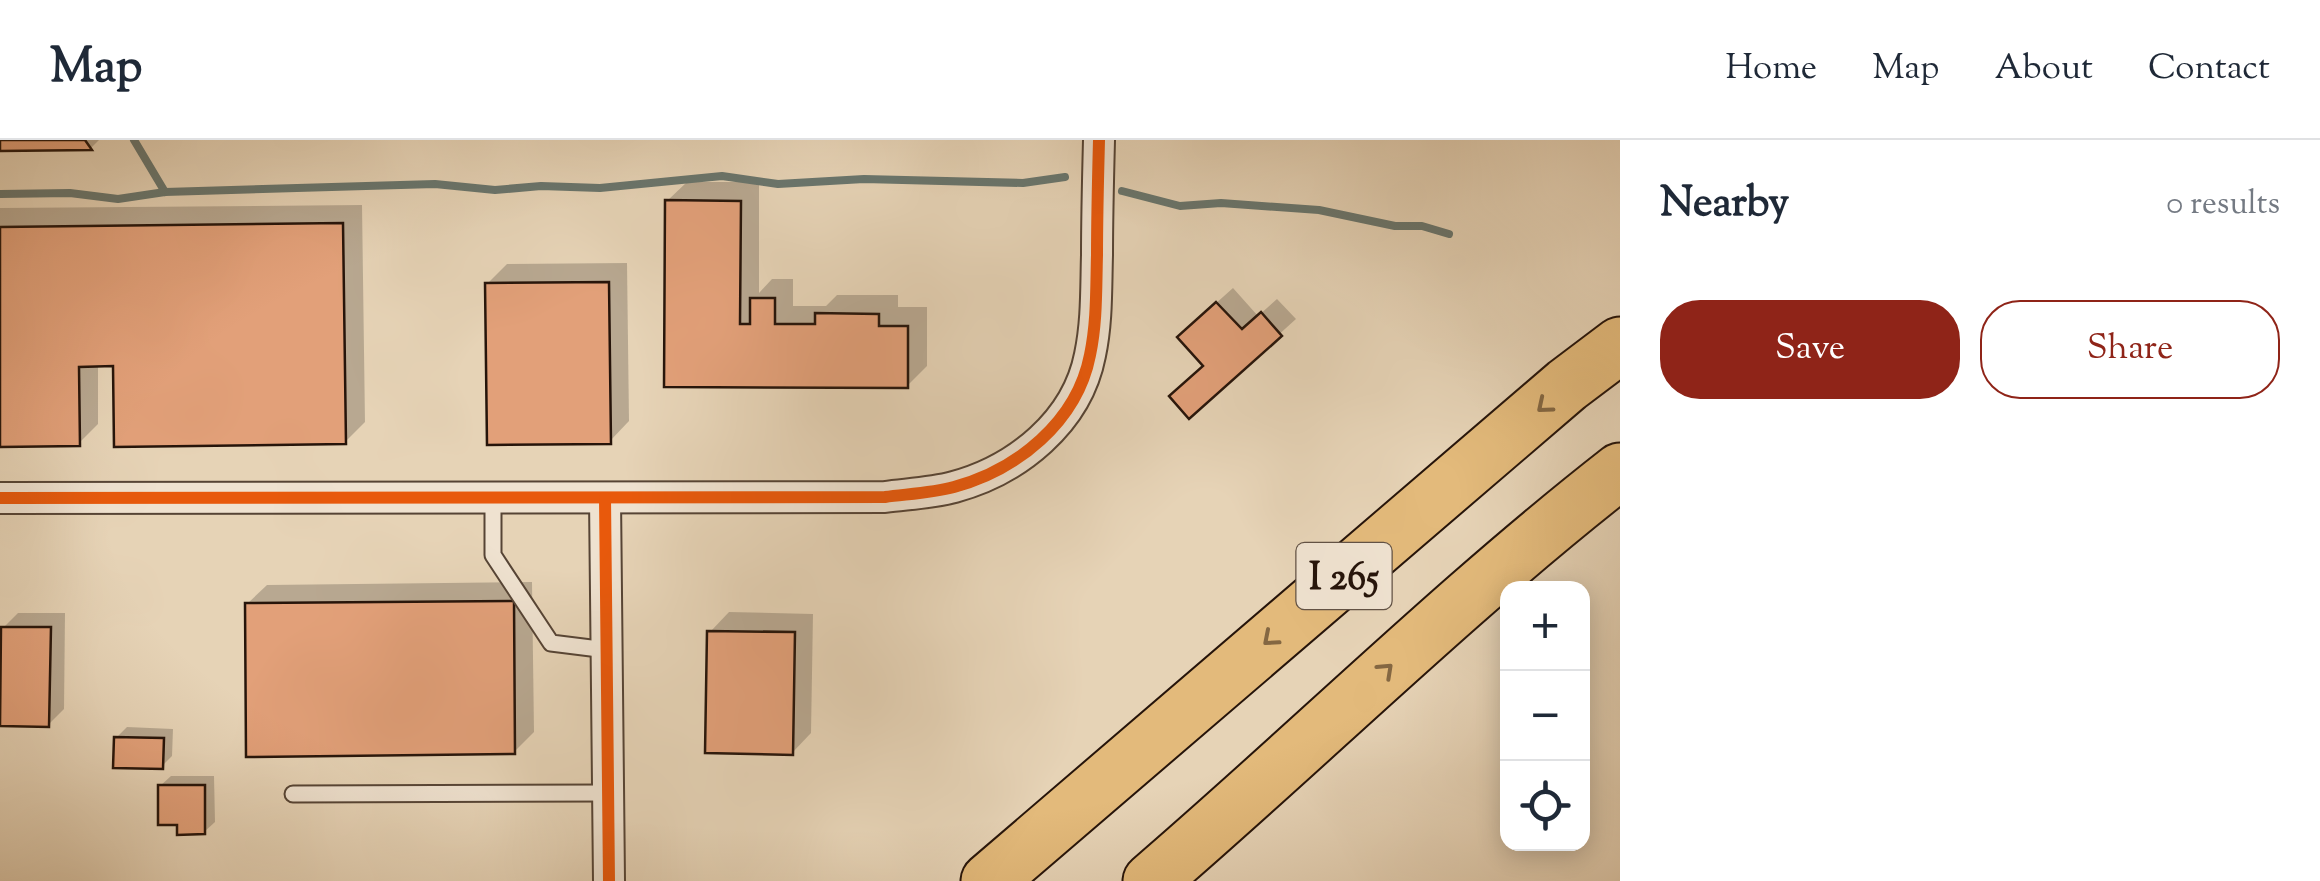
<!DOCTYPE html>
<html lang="en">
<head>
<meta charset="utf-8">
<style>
  :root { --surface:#fff; --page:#f6f6f7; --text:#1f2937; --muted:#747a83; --line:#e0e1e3; --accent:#8f2418 }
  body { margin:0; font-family:"Sorts Mill Goudy",serif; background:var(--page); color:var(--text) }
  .controls { position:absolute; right:30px; bottom:30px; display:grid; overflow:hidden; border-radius:20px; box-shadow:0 5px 25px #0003 }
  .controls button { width:90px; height:90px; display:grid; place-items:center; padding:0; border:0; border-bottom:2px solid var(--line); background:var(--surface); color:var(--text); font:50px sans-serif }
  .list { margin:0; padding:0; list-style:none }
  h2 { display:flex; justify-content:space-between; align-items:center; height:130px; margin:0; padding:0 40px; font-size:42px }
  h2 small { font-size:32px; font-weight:400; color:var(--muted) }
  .actions { display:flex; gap:20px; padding:30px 40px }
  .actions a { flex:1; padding:22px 0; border:2px solid var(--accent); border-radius:40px; text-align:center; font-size:35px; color:var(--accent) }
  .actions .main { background:var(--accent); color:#fff }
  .icon { flex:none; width:55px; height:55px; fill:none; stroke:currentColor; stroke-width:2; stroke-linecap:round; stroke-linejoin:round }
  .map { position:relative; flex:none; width:1620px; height:741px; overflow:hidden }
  header { display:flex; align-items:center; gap:60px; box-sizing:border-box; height:140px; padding:0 50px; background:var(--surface); border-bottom:2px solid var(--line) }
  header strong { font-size:48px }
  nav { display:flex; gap:55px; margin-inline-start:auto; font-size:35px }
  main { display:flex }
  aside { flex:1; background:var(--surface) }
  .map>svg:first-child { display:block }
  .shadow { fill:#0003 }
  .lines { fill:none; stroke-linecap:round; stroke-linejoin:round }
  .stream { stroke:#69766e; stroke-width:8 }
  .building { fill:#e2a079; stroke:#26140a; stroke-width:2.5 }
  .lane-casing { stroke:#564435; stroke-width:19 }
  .street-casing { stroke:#564435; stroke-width:34 }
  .highway-casing { stroke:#26140a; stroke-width:59 }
  .lane { stroke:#efe2d0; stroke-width:15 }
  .street { stroke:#efe2d0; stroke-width:30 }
  .highway { stroke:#e3ba7b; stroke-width:55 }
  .cycleway-casing { stroke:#efe2d0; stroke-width:19 }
  .cycleway { stroke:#e8590c; stroke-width:12 }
  .oneway { stroke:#846742 }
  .labels { text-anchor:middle; stroke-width:9; stroke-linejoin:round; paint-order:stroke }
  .shield { fill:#efe2d0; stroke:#625245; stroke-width:2.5 }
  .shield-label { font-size:38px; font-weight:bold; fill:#26140a }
</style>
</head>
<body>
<header>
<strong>Map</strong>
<nav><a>Home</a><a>Map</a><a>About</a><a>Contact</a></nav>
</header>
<main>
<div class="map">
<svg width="1620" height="741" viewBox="0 0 1620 741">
  <rect width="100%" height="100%" fill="#e6d3b6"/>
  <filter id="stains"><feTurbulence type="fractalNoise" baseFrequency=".002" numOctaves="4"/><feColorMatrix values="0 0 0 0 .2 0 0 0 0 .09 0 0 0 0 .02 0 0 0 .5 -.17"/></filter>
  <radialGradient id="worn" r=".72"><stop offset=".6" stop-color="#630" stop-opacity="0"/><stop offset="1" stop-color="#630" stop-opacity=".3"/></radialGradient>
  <g class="shadow">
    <path d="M0 0H99L91 8 0 9Z"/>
    <path d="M687 42H759V153L772 139H793V166H826L837 155H898V167H927V226L907 246 667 245V61Z"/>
    <path d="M362 65 365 282 345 302 116 224H98V284L79 303 0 304V68Z"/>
    <path d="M627 123 629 281 610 301 487 144 507 124Z"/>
    <path d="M1233 148 1258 176 1277 159 1296 179 1190 275 1205 225 1195 182Z"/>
    <path d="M532 442 534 592 514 612 247 464 267 445Z"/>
    <path d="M729 472 813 474 811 593 792 613 710 492Z"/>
    <path d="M18 473H65L64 569 48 585 3 488Z"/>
    <path d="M127 587 173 589 172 616 162 626 116 598Z"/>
    <path d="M171 636H214L215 682 204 692 179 682 160 646Z"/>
  </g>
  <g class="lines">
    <g class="stream">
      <path d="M134 0 165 52"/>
      <path d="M1122 51 1180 66 1221 63 1319 70 1395 86H1422L1449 94"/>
      <path d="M0 54 70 53 118 59 165 52 435 44 495 50 541 46 600 48 722 36 778 44 864 39 1023 43 1065 37"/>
    </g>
  </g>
  <g class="building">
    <path d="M0 0H85L92 10 0 11Z"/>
    <path d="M665 60 741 61 740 184H750V158H775V184H815V173L879 174V186H908V248L664 247Z"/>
    <path d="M343 83 346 304 114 307 113 226 79 227 80 306 0 307V87Z"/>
    <path d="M609 142 611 304 487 305 485 143Z"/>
    <path d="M1216 162 1242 189 1261 172 1282 196 1189 279 1169 256 1203 226 1177 197Z"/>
    <path d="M514 461 515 614 246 617 245 463Z"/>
    <path d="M1 487H51L49 587 0 586Z"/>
    <path d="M707 491 795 492 793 615 705 613Z"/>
    <path d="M114 597 164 598 163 629 113 628Z"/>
    <path d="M158 645H205V694L177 695V685H158Z"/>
  </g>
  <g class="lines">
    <g class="lane-casing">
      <g id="lane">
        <path d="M493 358V415L551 503 607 510"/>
        <path d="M293 654 608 653"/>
      </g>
    </g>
    <g class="street-casing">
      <g id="street">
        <path d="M0 358 885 357C907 354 932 353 954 347 1017 330 1077 282 1090 215 1097 182 1096 149 1097 115 1097 77 1098 38 1099 0"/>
        <path d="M605 358 609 741"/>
      </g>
    </g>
    <g class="highway-casing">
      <g id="highway">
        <path d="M989 741 1567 245 1620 205"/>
        <path d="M1151 741C1308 606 1456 459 1620 331"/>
      </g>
    </g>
    <use href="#lane" class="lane"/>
    <use href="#street" class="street"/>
    <use href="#highway" class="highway"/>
    <g class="cycleway-casing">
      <g id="cycleway">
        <path d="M0 358 885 357C907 354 932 353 954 347 1017 330 1077 282 1090 215 1097 182 1096 149 1097 115 1097 77 1098 38 1099 0"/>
        <path d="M605 358 609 741"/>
      </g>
    </g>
    <use href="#cycleway" class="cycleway"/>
  </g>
  <defs><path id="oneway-chevron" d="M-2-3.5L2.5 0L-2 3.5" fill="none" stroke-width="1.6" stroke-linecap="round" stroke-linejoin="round" transform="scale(2.5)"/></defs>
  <g class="oneway">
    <use href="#oneway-chevron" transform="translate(1544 266) rotate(140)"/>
    <use href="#oneway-chevron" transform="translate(1270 499) rotate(139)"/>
    <use href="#oneway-chevron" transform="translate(1386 530) rotate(-43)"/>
  </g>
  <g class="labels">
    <rect class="shield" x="1296.5" y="403" width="95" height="66" rx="8"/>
    <g class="shield-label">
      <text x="1344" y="449">I 265</text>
    </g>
  </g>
  <rect width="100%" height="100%" filter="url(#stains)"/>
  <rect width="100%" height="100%" fill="url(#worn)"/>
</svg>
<div class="controls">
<button>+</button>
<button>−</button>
<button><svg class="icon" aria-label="locate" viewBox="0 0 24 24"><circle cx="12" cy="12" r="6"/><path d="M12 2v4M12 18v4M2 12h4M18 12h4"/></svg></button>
</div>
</div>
<aside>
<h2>Nearby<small>0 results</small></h2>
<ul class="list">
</ul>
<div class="actions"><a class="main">Save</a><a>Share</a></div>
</aside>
</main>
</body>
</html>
